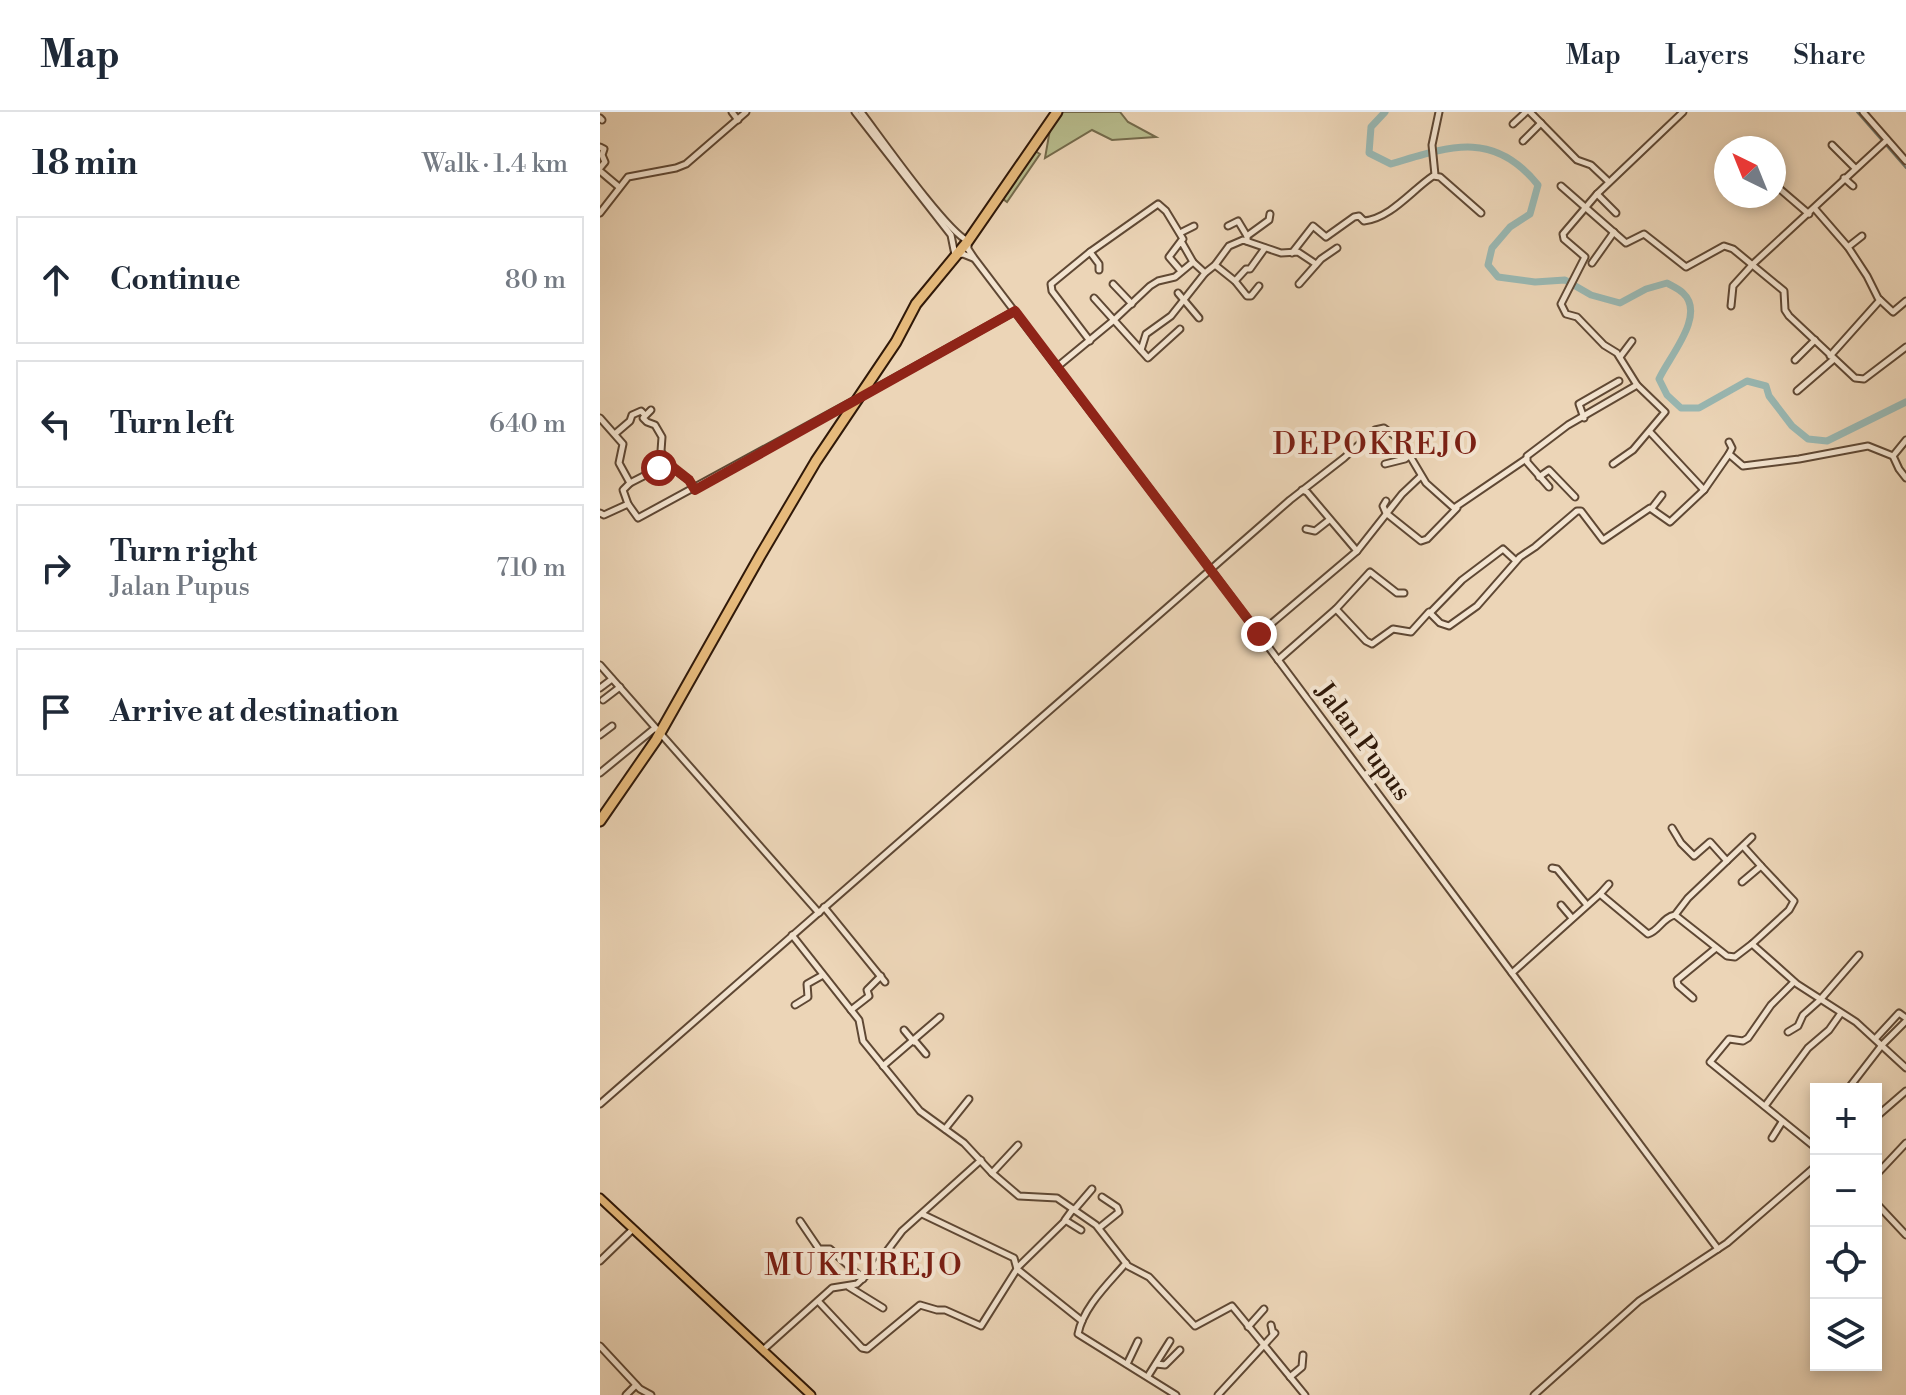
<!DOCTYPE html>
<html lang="en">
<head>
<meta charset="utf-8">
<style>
  :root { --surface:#fff; --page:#f2f2f3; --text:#1f2937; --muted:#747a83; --line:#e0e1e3 }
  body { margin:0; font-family:"Libre Bodoni",serif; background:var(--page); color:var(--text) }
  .controls { position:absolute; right:24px; bottom:24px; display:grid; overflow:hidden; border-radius:0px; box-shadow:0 4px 12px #0003 }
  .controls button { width:72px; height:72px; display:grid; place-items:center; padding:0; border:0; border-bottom:2px solid var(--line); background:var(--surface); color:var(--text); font:40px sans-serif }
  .compass { position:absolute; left:1114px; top:24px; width:72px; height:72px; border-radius:50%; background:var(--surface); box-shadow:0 4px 12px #0003; rotate:317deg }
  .stop { position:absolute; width:24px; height:24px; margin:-18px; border:6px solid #8f2418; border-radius:50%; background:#fff }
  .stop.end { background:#8f2418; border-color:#fff; box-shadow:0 2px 8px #0008 }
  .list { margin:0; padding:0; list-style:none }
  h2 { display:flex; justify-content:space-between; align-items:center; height:104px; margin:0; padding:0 32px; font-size:34px }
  h2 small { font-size:26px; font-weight:400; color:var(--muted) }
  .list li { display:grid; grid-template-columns:52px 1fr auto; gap:24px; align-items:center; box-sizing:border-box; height:128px; margin:0 16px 16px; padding:0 16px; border:2px solid var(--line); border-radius:0px }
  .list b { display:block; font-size:30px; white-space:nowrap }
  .list p { margin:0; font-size:26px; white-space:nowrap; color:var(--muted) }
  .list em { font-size:26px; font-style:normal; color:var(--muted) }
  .icon { flex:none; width:44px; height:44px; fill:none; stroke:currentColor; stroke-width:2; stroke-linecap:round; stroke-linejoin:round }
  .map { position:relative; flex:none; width:1306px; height:1283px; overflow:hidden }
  header { display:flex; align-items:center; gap:48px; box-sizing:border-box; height:112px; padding:0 40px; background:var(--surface); border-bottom:2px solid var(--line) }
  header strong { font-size:38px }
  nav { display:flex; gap:44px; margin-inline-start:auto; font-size:28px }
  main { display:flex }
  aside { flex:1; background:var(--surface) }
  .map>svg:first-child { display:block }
  .green { fill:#b8bd8e; stroke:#746b4c; stroke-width:2 }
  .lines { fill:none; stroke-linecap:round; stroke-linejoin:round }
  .stream { stroke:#6f786f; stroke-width:2 }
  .river { stroke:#99b8b3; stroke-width:7 }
  .minor-casing { stroke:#5f4834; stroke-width:9 }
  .major-casing { stroke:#301909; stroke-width:11 }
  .highway-casing { stroke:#301909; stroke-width:13 }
  .minor { stroke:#f3e4d0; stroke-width:5 }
  .major { stroke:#e6ba7c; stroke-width:7 }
  .highway { stroke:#e6ba7c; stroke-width:9 }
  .route { stroke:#8f2418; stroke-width:10 }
  .labels { text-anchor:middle; stroke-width:8; stroke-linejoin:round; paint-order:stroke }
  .street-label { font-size:26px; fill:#301909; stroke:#f3e4d0 }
  .quarter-label { font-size:30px; letter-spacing:2px; fill:#7a1f14; stroke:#f3e4d0 }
</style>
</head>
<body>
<header>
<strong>Map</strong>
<nav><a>Map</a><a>Layers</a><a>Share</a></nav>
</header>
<main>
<aside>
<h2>18 min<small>Walk · 1.4 km</small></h2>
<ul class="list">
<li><svg class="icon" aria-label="ahead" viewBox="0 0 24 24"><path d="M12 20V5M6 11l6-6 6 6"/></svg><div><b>Continue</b></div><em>80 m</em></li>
<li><svg class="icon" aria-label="left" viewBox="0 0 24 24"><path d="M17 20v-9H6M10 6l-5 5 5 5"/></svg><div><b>Turn left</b></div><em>640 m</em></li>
<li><svg class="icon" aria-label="right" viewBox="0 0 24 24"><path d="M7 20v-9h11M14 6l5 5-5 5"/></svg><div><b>Turn right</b><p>Jalan Pupus</p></div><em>710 m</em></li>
<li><svg class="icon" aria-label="arrive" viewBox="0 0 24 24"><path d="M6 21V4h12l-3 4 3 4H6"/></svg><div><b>Arrive at destination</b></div></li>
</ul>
</aside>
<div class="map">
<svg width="1306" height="1283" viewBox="0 0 1306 1283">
  <rect width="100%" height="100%" fill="#ecd5b7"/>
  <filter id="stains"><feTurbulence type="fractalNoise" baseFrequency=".0025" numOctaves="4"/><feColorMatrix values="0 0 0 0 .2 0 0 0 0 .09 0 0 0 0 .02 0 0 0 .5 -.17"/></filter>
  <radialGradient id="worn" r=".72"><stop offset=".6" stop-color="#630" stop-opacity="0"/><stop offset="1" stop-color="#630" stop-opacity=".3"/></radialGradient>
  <g class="green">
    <path d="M455 0H520L528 10 556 25 512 28 492 18 445 46 452 6Z"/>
    <path d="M435 39 440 42 407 90 403 87Z"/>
  </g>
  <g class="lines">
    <path class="stream" d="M1257 0 1306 56"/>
    <path class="river" d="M785 0 771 15 769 41 791 52C850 34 894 18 938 73L930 102 910 115 892 136 888 153 898 165 935 170 965 168 991 183 1020 191 1046 177 1067 171C1072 174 1079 177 1083 181 1107 203 1068 246 1059 267L1067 283 1081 296H1099L1147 269 1166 274 1169 284 1192 314 1208 327 1227 329 1306 290"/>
    <g class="minor-casing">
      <g id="minor">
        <path d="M132 0 138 8"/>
        <path d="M255 0 351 123 355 143 363 142 373 146"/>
        <path d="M261 0C280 25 346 119 368 129V137L374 146 611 458 1118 1137"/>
        <path d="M930 0 977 48 991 53 1009 70"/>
        <path d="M1263 0 1306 49"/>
        <path d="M0 6 2 8"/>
        <path d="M913 12 926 0"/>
        <path d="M923 29 941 11"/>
        <path d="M1232 33 1255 56"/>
        <path d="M0 35 4 37 2 43 5 50 0 56"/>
        <path d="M0 59 19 75"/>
        <path d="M835 63 832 33 839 0"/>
        <path d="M1244 66 1253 74"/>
        <path d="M1174 72 1209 102"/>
        <path d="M961 74 1026 131 1044 122 1086 155 1124 134 1133 137 1184 179 1185 198 1189 204 1255 266 1264 267 1306 235"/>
        <path d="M997 82 1016 101"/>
        <path d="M1215 97 1248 135 1267 164 1278 186 1293 200 1306 189"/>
        <path d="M0 101 28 65 76 56 86 52 146 0"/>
        <path d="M628 114 638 109 647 124V129"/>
        <path d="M580 121 594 114"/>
        <path d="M647 124 669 108 670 102"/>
        <path d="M1248 135 1262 124"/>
        <path d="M490 140 499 152V158"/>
        <path d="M692 141 713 114 726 125 754 105 759 104 764 109C791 106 812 78 833 64L840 65 881 101"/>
        <path d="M992 151 1014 120"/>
        <path d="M615 153 635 169 647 184H651L659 174"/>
        <path d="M581 159 569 145 581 129 593 150 605 161 615 153 629 134 643 128 681 141 698 140 716 152"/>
        <path d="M635 169 646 157H650L665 136"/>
        <path d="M513 172 532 192"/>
        <path d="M699 172 721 147 737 136"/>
        <path d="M578 181 599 206"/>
        <path d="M494 186 548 246 580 217"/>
        <path d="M1131 194 1133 174 1153 152 1287 28"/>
        <path d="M490 229 452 179 451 172 490 140 558 92 566 99 583 127"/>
        <path d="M541 238 546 222 571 204 605 161"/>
        <path d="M1230 244 1280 188"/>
        <path d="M1020 245 1032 229"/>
        <path d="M1195 248 1215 228"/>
        <path d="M457 255 514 208 550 174 558 169 575 165 593 150"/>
        <path d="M1197 279 1234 247"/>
        <path d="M262 284 415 199"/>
        <path d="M51 298 43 306 47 310 55 313 62 325 61 339 67 352"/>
        <path d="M0 306 23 332 19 351 30 371 67 352 89 368 95 378"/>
        <path d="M984 306 979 292 1019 269"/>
        <path d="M1050 320 1104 378"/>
        <path d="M16 321 30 309 32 303 41 299 44 302"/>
        <path d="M1129 330 1132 336 1129 342 1143 354 1199 347 1268 334 1293 344 1299 357 1306 366"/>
        <path d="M1293 344 1306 328"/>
        <path d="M785 352 805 347 810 343"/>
        <path d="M1013 352 1033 338 1065 300 1037 273 1017 241 1004 233 977 205 966 202 961 192 985 145 964 127 963 122 997 82 1083 0"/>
        <path d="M939 365 949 358 975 385"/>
        <path d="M949 375 927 350V344L968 313 1037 273"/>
        <path d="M702 378 707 380 757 439"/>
        <path d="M786 389 783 394 786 401 821 429 827 427 857 396"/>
        <path d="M28 392 23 378 30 371"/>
        <path d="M1052 396 1062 383"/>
        <path d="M0 401 4 403 28 392 38 406 253 289"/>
        <path d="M706 417 715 419 729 408"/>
        <path d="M736 497 766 529 772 532 793 517 811 520 829 500 840 511 849 514 877 494 920 445 935 435 977 399H981L1003 428 1050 396 1070 410 1104 378 1129 342"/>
        <path d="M831 500 862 468 903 437 916 449"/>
        <path d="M659 522 757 439 802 382 821 364"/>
        <path d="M678 548 736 497 770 460 797 481H804"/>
        <path d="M0 553 219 801"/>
        <path d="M0 576 12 567"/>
        <path d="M3 588 20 575"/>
        <path d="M0 623 12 614"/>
        <path d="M0 661 55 616"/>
        <path d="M1072 716 1081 731 1094 744 1110 730 1127 749"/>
        <path d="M952 756 957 757 987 793"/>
        <path d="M1142 770 1161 754 1143 734"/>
        <path d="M1000 782 1009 772"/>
        <path d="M961 793 972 806"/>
        <path d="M224 795 285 870"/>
        <path d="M1075 803 1088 786 1152 725"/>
        <path d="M192 823 259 908 263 929 320 999 364 1031 392 1061 419 1084 457 1086 496 1113 528 1154 549 1165 595 1214 632 1194 705 1283"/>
        <path d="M1152 832 1189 798 1194 789 1161 754"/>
        <path d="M912 861 1000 782 1048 822C1059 819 1063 805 1075 803L1127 844 1135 845 1152 832 1197 872 1256 910 1306 956"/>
        <path d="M1194 870 1171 893 1148 926 1143 929 1129 927 1110 950 1216 1036"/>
        <path d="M1093 886 1078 873 1077 868 1116 836"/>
        <path d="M195 893 208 885 207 872 223 863"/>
        <path d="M251 898 269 884 267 878 281 864"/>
        <path d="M304 918 314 930"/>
        <path d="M1188 920 1198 914 1203 903 1220 888 1259 843"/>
        <path d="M1275 927 1299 901 1306 906"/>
        <path d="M315 929 326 942"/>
        <path d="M283 954 340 905"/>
        <path d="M1248 977 1282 933 1306 909"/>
        <path d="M0 992 690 388 744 346 775 318 784 316 801 329 826 371 854 396 926 347"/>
        <path d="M1165 994 1208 936 1229 918 1241 901"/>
        <path d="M1276 1005 1306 979"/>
        <path d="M345 1017 369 987"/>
        <path d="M1172 1026 1182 1010"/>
        <path d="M392 1061 418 1033"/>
        <path d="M1276 1063 1306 1031"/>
        <path d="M1276 1091 1306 1123"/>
        <path d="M473 1097 465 1108 481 1118"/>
        <path d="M474 1098 492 1077"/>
        <path d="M322 1102 414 1146 417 1157 482 1209"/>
        <path d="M200 1109 219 1137H230L263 1167"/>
        <path d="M499 1116 519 1100 517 1095 502 1085"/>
        <path d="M0 1149 33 1117"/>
        <path d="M526 1151C509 1171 483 1195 478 1222L576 1283"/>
        <path d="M419 1154 465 1109"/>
        <path d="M249 1175 283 1196"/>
        <path d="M218 1189 262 1236 267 1237 320 1193 337 1198H345L381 1214 417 1157"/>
        <path d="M671 1213 673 1222"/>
        <path d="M648 1215 664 1197"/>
        <path d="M0 1234 40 1277 51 1283"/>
        <path d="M163 1238 232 1176 257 1172 275 1155 302 1119 381 1048"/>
        <path d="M527 1252 538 1229"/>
        <path d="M556 1252 565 1253 580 1238"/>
        <path d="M548 1264 570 1229"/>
        <path d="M690 1265 702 1255 703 1243"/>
        <path d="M26 1283 36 1273"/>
        <path d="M618 1283 675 1221"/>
        <path d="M934 1283 1039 1189 1127 1131 1216 1054"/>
      </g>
    </g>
    <g class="major-casing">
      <path id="major" d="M0 1086 211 1283"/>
    </g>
    <g class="highway-casing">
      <path id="highway" d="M0 709 56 628 160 444 216 349 296 230 316 192 368 129 457 0"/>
    </g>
    <use href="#minor" class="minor"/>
    <use href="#major" class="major"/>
    <use href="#highway" class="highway"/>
  </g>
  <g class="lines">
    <path class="route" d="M59 356 70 353 89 368 95 378 415 199 659 522"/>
  </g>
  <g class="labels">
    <g class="street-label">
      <text transform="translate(764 629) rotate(53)" y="9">Jalan Pupus</text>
    </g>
    <g class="quarter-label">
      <text x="776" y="342">DEPOKREJO</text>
      <text x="264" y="1163">MUKTIREJO</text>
    </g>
  </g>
  <rect width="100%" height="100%" filter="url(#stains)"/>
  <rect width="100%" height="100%" fill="url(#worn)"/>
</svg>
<div class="controls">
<button>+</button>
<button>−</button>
<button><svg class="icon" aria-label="locate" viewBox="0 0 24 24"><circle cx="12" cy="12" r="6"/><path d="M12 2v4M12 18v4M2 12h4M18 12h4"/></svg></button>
<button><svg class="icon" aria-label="layers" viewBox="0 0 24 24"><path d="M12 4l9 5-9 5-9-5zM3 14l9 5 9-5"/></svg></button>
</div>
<svg class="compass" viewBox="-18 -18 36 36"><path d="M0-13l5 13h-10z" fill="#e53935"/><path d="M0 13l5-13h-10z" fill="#747a83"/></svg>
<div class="stop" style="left:59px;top:356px"></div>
<div class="stop end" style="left:659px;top:522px"></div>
</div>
</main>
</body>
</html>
